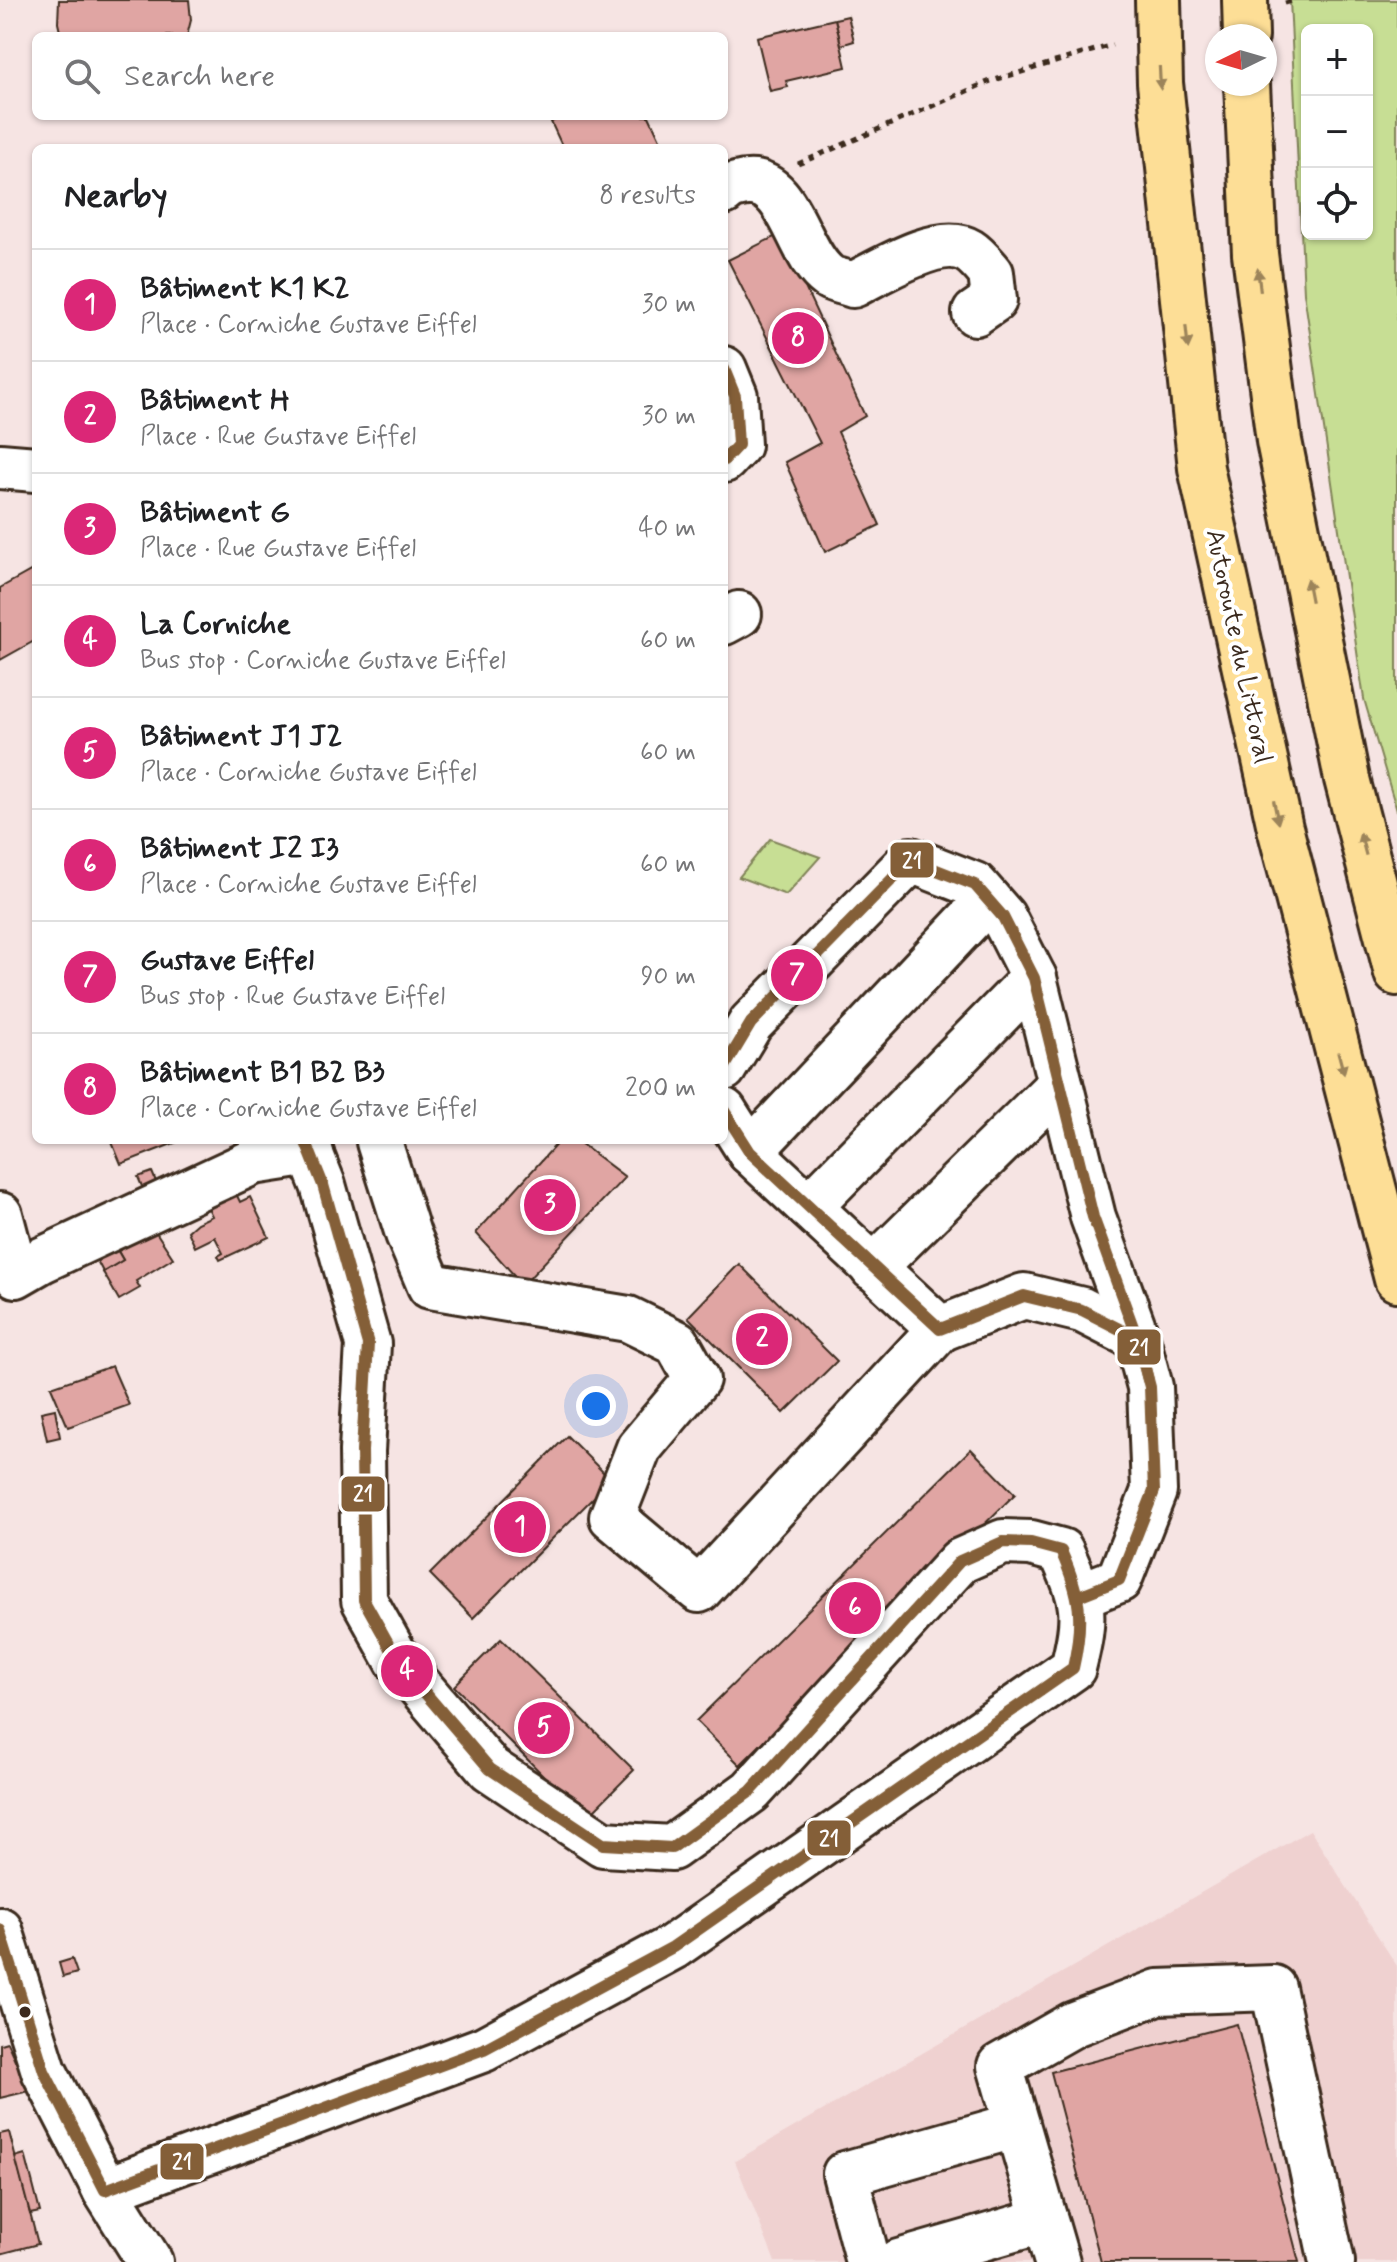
<!DOCTYPE html>
<html lang="en">
<head>
<meta charset="utf-8">
<style>
  :root { --surface:#fff; --page:#f6f6f6; --text:#202124; --muted:#757577; --line:#e0e0e0; --accent:#db2777 }
  body { margin:0; font-family:Mynerve,sans-serif; background:var(--page); color:var(--text) }
  .controls { position:absolute; right:24px; top:24px; display:grid; overflow:hidden; border-radius:12px; box-shadow:0 2px 6px #0004 }
  .controls button { width:72px; height:72px; display:grid; place-items:center; padding:0; border:0; border-bottom:2px solid var(--line); background:var(--surface); color:var(--text); font:40px sans-serif }
  .compass { position:absolute; left:1205px; top:24px; width:72px; height:72px; border-radius:50%; background:var(--surface); box-shadow:0 2px 6px #0004; rotate:265deg }
  .you { position:absolute; left:596px; top:1406px; width:28px; height:28px; margin:-20px; border:6px solid #fff; border-radius:50%; background:#1a73e8; box-shadow:0 0 0 12px #1a73e833 }
  .badge { display:grid; place-items:center; width:52px; height:52px; border-radius:50%; background:var(--accent); color:#fff; font-size:26px; font-weight:700 }
  .pin { position:absolute; translate:-50% -50%; border:4px solid #fff; box-shadow:0 2px 8px #0006 }
  .list { margin:0; padding:0; list-style:none }
  h2 { display:flex; justify-content:space-between; align-items:center; height:104px; margin:0; padding:0 32px; font-size:34px }
  h2 small { font-size:26px; font-weight:400; color:var(--muted) }
  .list li { display:grid; grid-template-columns:52px 1fr auto; gap:24px; align-items:center; box-sizing:border-box; height:112px; padding:0 32px; border-top:2px solid var(--line) }
  .list b { display:block; font-size:30px; white-space:nowrap }
  .list p { margin:0; font-size:26px; white-space:nowrap; color:var(--muted) }
  .list em { font-size:26px; font-style:normal; color:var(--muted) }
  .icon { flex:none; width:44px; height:44px; fill:none; stroke:currentColor; stroke-width:2; stroke-linecap:round; stroke-linejoin:round }
  .map { position:relative; flex:none; width:1397px; height:2262px; overflow:hidden }
  .search { position:absolute; background:var(--surface); box-shadow:0 2px 6px #0004; left:32px; top:32px; width:696px; height:88px; display:flex; align-items:center; gap:20px; box-sizing:border-box; padding:0 28px; border-radius:12px; color:var(--muted); font-size:30px }
  .panel { position:absolute; background:var(--surface); box-shadow:0 2px 6px #0004; left:32px; top:144px; width:696px; height:1000px; border-radius:12px }
  .map>svg:first-child { display:block }
  .built { fill:#efd1d0 }
  .green { fill:#c7de94; stroke:#818459; stroke-width:2; fill-rule:evenodd }
  .building { fill:#e0a5a3; stroke:#3b2a1e; stroke-width:2 }
  .lines { fill:none; stroke-linecap:round; stroke-linejoin:round }
  .minor-casing { stroke:#3b2a1e; stroke-width:50 }
  .highway-casing { stroke:#3b2a1e; stroke-width:50 }
  .path { stroke:#3b2a1e; stroke-width:5; stroke-dasharray:6 6; stroke-linecap:butt }
  .minor { stroke:#fff; stroke-width:44 }
  .highway { stroke:#fdde96; stroke-width:44 }
  .bus-1-casing { stroke:#fff; stroke-width:18 }
  .bus-1 { stroke:#845f38; stroke-width:12 }
  .oneway { fill:#9c845a }
  .bus-dot { fill:#3b2a1e; stroke:#fff; stroke-width:3 }
  .labels { text-anchor:middle; stroke-width:8; stroke-linejoin:round; paint-order:stroke }
  .street-label { font-size:26px; fill:#3b2a1e; stroke:#fff }
  .line-badge { stroke:#fff; stroke-width:3 }
  .badge-label { font-size:22px; text-anchor:middle; font-weight:bold; fill:#fff }
</style>
</head>
<body>
<div class="map">
<svg width="1397" height="2262" viewBox="0 0 1397 2262">
  <rect width="100%" height="100%" fill="#f6e4e3"/>
  <filter id="ink" filterUnits="userSpaceOnUse"><feTurbulence type="fractalNoise" baseFrequency=".0125" numOctaves="2"/><feDisplacementMap in="SourceGraphic" scale="16" xChannelSelector="R" yChannelSelector="G"/><feConvolveMatrix kernelMatrix="1 2 1 2 8 2 1 2 1" color-interpolation-filters="sRGB"/></filter>
  <g filter="url(#ink)">
    <path class="built" d="M1310 1830 1397 1966V2262H775L735 2161Z"/>
    <g class="green">
      <path d="M1290 0H1397V811L1364 699 1304 293ZM1307 30H1367V234H1307Z"/>
      <path d="M770 839 820 857 786 895 739 877Z"/>
    </g>
    <g class="building">
      <path d="M59 0H189L191 20 187 36H61L58 23Z"/>
      <path d="M848 16 854 41 841 45 835 19Z"/>
      <path d="M835 19 846 67 786 81 788 87 770 91 757 37Z"/>
      <path d="M563 116H649L664 148H563L551 122Z"/>
      <path d="M780 234 865 416 838 432 880 525 825 552 785 462 820 443 728 260Z"/>
      <path d="M36 568V640L0 660V588Z"/>
      <path d="M111 1140H182L121 1164Z"/>
      <path d="M560 1140H576L625 1177 523 1285 476 1233Z"/>
      <path d="M152 1172 162 1196 149 1203 138 1177Z"/>
      <path d="M231 1183 240 1202 250 1197 269 1237 220 1260 218 1256 223 1253 215 1237 195 1247 188 1231 197 1223 212 1216 203 1197Z"/>
      <path d="M154 1229 173 1258 136 1281 140 1288 119 1300 103 1272 123 1260 112 1241Z"/>
      <path d="M112 1241 123 1260 103 1272 92 1251Z"/>
      <path d="M739 1264 837 1361 784 1413 688 1317Z"/>
      <path d="M112 1366 129 1405 68 1427 51 1387Z"/>
      <path d="M55 1409 60 1437 47 1440 41 1412Z"/>
      <path d="M567 1436 611 1480 473 1618 430 1574Z"/>
      <path d="M971 1449 1015 1494 740 1765 696 1721Z"/>
      <path d="M501 1639 634 1770 586 1818 454 1686Z"/>
      <path d="M72 1959 77 1973 63 1977 59 1963Z"/>
      <path d="M1237 2024 1299 2262H1101L1051 2072Z"/>
      <path d="M7 2042 29 2091 0 2098V2044Z"/>
      <path d="M9 2132 38 2244 0 2254V2134Z"/>
      <path d="M25 2154 40 2212 30 2214 15 2157Z"/>
    </g>
    <g class="lines">
      <g class="minor-casing">
        <g id="minor">
          <path d="M724 192C731 185 737 185 746 183 791 178 797 255 829 277 836 281 846 282 853 285 879 272 941 233 969 251 977 256 985 266 991 273L994 300 975 313"/>
          <path d="M724 369 735 396 738 445 724 460"/>
          <path d="M0 466 36 469"/>
          <path d="M724 622 739 614"/>
          <path d="M724 1068 751 1023 911 860 975 885 1003 917 1034 978 1093 1217 1137 1338 1150 1387 1154 1491 1119 1580 1081 1595"/>
          <path d="M724 1111 750 1152 940 1329 1024 1296 1082 1310 1137 1338"/>
          <path d="M379 1142 408 1234 430 1286 628 1319 677 1343 697 1379 639 1448 612 1517 699 1590 940 1329"/>
          <path d="M750 1152 988 900"/>
          <path d="M809 1207 1034 978"/>
          <path d="M0 1215 16 1275 42 1260 253 1162 311 1153"/>
          <path d="M873 1268 1060 1084"/>
          <path d="M0 1930 44 2071 105 2190 150 2262"/>
          <path d="M105 2190 484 2049 673 1947 1073 1668C1087 1612 1084 1602 1061 1551L1031 1543 1003 1542 960 1561 751 1791 672 1848 603 1844 490 1769 398 1661 364 1600 362 1451 368 1344 323 1185 305 1140"/>
          <path d="M868 2262 845 2174 1017 2125"/>
          <path d="M899 2262 1045 2220"/>
          <path d="M1057 2262 1000 2066 1074 2024 1158 1992 1273 1988 1332 2262"/>
        </g>
      </g>
      <g class="highway-casing">
        <g id="highway">
          <path d="M1158 0 1160 83 1201 468 1280 828 1397 1279"/>
          <path d="M1245 0 1246 36"/>
          <path d="M1247 84 1255 254 1279 441 1347 779 1397 973"/>
        </g>
      </g>
      <g class="path">
        <path d="M1285 3 1296 0"/>
        <path d="M798 164 988 82 1112 45"/>
      </g>
      <use href="#minor" class="minor"/>
      <use href="#highway" class="highway"/>
      <g class="bus-1-casing">
        <g id="bus-1">
          <path d="M724 369 735 396 738 445 724 460"/>
          <path d="M724 1068 751 1023 911 860 975 885 1003 917 1034 978 1093 1217 1137 1338 1150 1387 1154 1491 1119 1580 1081 1595"/>
          <path d="M724 1111 750 1152 940 1329 1024 1296 1082 1310 1137 1338 1148 1380"/>
          <path d="M0 1930 44 2071 105 2190 484 2049 673 1947 1073 1668C1084 1619 1081 1596 1061 1551L1031 1543 1003 1542 960 1561 751 1791 672 1848 603 1844 490 1769 398 1661 364 1600 362 1451 368 1344 323 1185 305 1140"/>
        </g>
      </g>
      <use href="#bus-1" class="bus-1"/>
    </g>
    <defs><path id="oneway-solid" d="M-6-.8H1V-3.2L6.5 0L1 3.2V.8H-6Z" transform="scale(2)"/></defs>
    <g class="oneway">
      <use href="#oneway-solid" transform="translate(1160 78) rotate(87)"/>
      <use href="#oneway-solid" transform="translate(1259 280) rotate(-97)"/>
      <use href="#oneway-solid" transform="translate(1187 337) rotate(84)"/>
      <use href="#oneway-solid" transform="translate(1309 590) rotate(-101)"/>
      <use href="#oneway-solid" transform="translate(1276 812) rotate(78)"/>
      <use href="#oneway-solid" transform="translate(1363 844) rotate(-105)"/>
      <use href="#oneway-solid" transform="translate(1341 1063) rotate(75)"/>
    </g>
  </g>
  <circle class="bus-dot" cx="25" cy="2012" r="7"/>
  <g class="labels">
    <g class="street-label">
      <text transform="translate(1240 646) rotate(78)" y="9">Autoroute du Littoral</text>
    </g>
  </g>
  <g class="line-badge">
    <rect x="889" y="841" width="46" height="38" rx="8" fill="#845f38"/>
    <rect x="1116" y="1328" width="46" height="38" rx="8" fill="#845f38"/>
    <rect x="340" y="1475" width="46" height="38" rx="8" fill="#845f38"/>
    <rect x="806" y="1819" width="46" height="38" rx="8" fill="#845f38"/>
    <rect x="159" y="2142" width="46" height="39" rx="8" fill="#845f38"/>
  </g>
  <g class="badge-label">
    <text x="912" y="868">21</text>
    <text x="1139" y="1355">21</text>
    <text x="363" y="1501">21</text>
    <text x="829" y="1846">21</text>
    <text x="182" y="2169">21</text>
  </g>
</svg>
<div class="controls">
<button>+</button>
<button>−</button>
<button><svg class="icon" aria-label="locate" viewBox="0 0 24 24"><circle cx="12" cy="12" r="6"/><path d="M12 2v4M12 18v4M2 12h4M18 12h4"/></svg></button>
</div>
<svg class="compass" viewBox="-18 -18 36 36"><path d="M0-13l5 13h-10z" fill="#e53935"/><path d="M0 13l5-13h-10z" fill="#757577"/></svg>
<div class="you"></div>
<div class="pin badge" style="left:520px;top:1527px">1</div>
<div class="pin badge" style="left:762px;top:1339px">2</div>
<div class="pin badge" style="left:550px;top:1205px">3</div>
<div class="pin badge" style="left:407px;top:1671px">4</div>
<div class="pin badge" style="left:544px;top:1728px">5</div>
<div class="pin badge" style="left:855px;top:1608px">6</div>
<div class="pin badge" style="left:797px;top:975px">7</div>
<div class="pin badge" style="left:798px;top:338px">8</div>
<div class="search"><svg class="icon" aria-label="search" viewBox="0 0 24 24"><circle cx="10" cy="10" r="6"/><path d="M15 15l6 6"/></svg>Search here</div>
<section class="panel">
<h2>Nearby<small>8 results</small></h2>
<ul class="list">
<li><span class="badge">1</span><div><b>Bâtiment K1 K2</b><p>Place · Corniche Gustave Eiffel</p></div><em>30 m</em></li>
<li><span class="badge">2</span><div><b>Bâtiment H</b><p>Place · Rue Gustave Eiffel</p></div><em>30 m</em></li>
<li><span class="badge">3</span><div><b>Bâtiment G</b><p>Place · Rue Gustave Eiffel</p></div><em>40 m</em></li>
<li><span class="badge">4</span><div><b>La Corniche</b><p>Bus stop · Corniche Gustave Eiffel</p></div><em>60 m</em></li>
<li><span class="badge">5</span><div><b>Bâtiment J1 J2</b><p>Place · Corniche Gustave Eiffel</p></div><em>60 m</em></li>
<li><span class="badge">6</span><div><b>Bâtiment I2 I3</b><p>Place · Corniche Gustave Eiffel</p></div><em>60 m</em></li>
<li><span class="badge">7</span><div><b>Gustave Eiffel</b><p>Bus stop · Rue Gustave Eiffel</p></div><em>90 m</em></li>
<li><span class="badge">8</span><div><b>Bâtiment B1 B2 B3</b><p>Place · Corniche Gustave Eiffel</p></div><em>200 m</em></li>
</ul>
</section>
</div>
</body>
</html>
